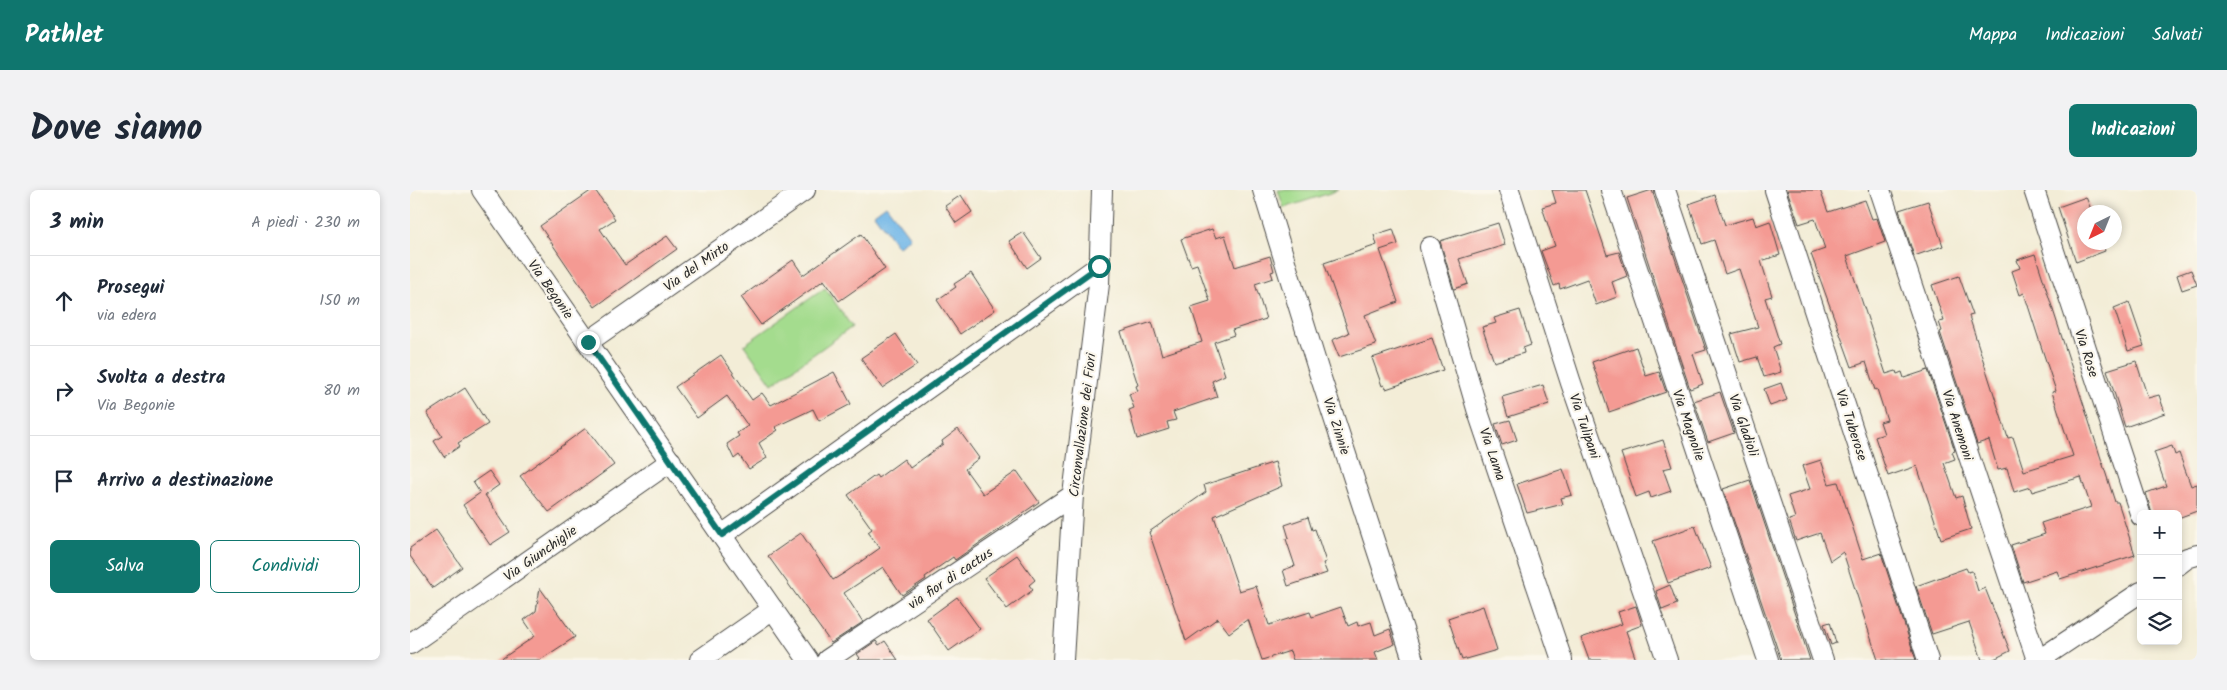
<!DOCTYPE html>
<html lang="it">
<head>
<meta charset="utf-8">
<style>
  :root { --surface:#fff; --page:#f2f2f3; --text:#1f2937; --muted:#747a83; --line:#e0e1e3; --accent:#0f766e }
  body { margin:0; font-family:Kalam,sans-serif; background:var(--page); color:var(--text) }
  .controls { position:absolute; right:15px; bottom:15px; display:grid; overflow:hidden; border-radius:8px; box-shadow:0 2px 8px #0003 }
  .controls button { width:45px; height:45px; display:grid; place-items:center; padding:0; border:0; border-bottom:1px solid var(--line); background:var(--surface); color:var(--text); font:25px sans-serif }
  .compass { position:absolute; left:1667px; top:15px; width:45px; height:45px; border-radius:50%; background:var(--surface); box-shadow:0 2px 8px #0003; rotate:223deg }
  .stop { position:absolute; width:15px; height:15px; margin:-11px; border:4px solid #0f766e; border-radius:50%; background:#fff }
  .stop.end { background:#0f766e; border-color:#fff; box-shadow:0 1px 5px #0008 }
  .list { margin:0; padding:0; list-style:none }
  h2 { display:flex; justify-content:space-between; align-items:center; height:65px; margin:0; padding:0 20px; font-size:21px }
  h2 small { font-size:16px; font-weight:400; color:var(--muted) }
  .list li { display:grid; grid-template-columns:32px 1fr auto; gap:15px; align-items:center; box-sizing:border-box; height:90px; padding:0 20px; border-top:1px solid var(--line) }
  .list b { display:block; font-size:19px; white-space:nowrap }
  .list p { margin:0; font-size:16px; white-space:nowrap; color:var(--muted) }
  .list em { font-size:16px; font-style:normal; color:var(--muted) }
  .actions { display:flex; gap:10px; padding:15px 20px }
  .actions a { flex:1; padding:11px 0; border:1px solid var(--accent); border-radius:8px; text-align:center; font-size:18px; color:var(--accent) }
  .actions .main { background:var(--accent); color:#fff }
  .icon { flex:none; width:28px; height:28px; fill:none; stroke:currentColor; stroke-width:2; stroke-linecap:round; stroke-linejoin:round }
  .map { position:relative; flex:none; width:1787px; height:470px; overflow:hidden; border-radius:8px }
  header { display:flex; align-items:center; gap:30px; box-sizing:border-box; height:70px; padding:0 25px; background:var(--accent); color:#fff }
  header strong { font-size:24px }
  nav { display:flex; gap:28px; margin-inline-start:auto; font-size:18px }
  .intro { display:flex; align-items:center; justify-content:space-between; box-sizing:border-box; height:120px; padding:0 30px }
  h1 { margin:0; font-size:35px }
  .button { padding:12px 22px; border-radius:8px; background:var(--accent); color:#fff; font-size:18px; font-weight:700 }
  main { display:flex; gap:30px; padding:0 30px }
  aside { flex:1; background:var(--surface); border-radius:8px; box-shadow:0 2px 8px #0003 }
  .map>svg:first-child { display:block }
  .green { fill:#a4dc8e; stroke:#68845c }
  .water { fill:#70b6e7; stroke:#4e7089 }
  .building { fill:#f49a93 }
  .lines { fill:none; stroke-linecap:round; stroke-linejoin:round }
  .minor-casing { stroke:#494845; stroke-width:22 }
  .minor { stroke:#fff; stroke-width:20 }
  .route { stroke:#0f766e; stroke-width:6 }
  .labels { text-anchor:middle; stroke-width:4.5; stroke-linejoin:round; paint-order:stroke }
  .street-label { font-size:14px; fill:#2b2b2b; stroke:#fbf7ec }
</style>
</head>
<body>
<header>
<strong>Pathlet</strong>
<nav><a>Mappa</a><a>Indicazioni</a><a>Salvati</a></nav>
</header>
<div class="intro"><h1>Dove siamo</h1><a class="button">Indicazioni</a></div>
<main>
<aside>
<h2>3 min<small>A piedi · 230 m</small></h2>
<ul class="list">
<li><svg class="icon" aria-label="ahead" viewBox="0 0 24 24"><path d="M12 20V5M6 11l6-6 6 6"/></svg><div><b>Prosegui</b><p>via edera</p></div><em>150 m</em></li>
<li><svg class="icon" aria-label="right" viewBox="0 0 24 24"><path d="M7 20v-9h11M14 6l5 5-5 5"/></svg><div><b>Svolta a destra</b><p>Via Begonie</p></div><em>80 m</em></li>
<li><svg class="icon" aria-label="arrive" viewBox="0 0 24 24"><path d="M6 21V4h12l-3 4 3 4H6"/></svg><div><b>Arrivo a destinazione</b></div></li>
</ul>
<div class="actions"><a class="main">Salva</a><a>Condividi</a></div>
</aside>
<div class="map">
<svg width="1787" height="470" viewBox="0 0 1787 470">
  <rect width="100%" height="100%" fill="#fbf7ec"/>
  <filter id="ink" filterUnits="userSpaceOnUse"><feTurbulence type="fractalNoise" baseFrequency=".02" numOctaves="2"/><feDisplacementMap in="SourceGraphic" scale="10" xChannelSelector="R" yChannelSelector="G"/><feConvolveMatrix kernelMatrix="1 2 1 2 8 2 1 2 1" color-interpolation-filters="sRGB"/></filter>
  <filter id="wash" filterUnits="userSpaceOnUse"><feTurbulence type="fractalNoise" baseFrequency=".0096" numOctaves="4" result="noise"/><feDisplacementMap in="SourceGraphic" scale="20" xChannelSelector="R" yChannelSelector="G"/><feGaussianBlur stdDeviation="1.12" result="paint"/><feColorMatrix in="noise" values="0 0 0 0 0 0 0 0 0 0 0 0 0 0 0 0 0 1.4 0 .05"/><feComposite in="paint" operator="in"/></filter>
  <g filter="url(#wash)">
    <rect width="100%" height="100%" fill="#f3edd7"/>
    <g class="green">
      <path d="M868 0H929L874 18Z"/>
      <path d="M415 98 442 137 362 194 334 155Z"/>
    </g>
    <path class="water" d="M476 15 500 47 488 57 464 24Z"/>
    <g id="blocks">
      <g class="building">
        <path d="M182 0H185L205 29 190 39 215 75 257 46 267 59 185 117 130 36Z"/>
        <path d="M1142 0H1175L1197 65 1209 62 1217 86 1202 92 1207 107 1186 115 1177 89 1150 99 1149 94 1144 96 1131 61 1145 56 1132 17 1146 13Z"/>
        <path d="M1242 0 1296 160 1283 164 1293 194 1280 199 1217 8Z"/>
        <path d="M1377 0H1410L1418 22 1455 10 1462 29 1467 28 1475 52 1437 66 1476 184 1486 181 1487 184 1492 182 1494 188 1518 180 1545 261 1542 262 1545 269 1534 273 1546 308 1552 306 1561 339 1531 349 1507 276 1478 286 1465 247 1474 244 1470 232 1477 230 1467 199 1465 200 1456 172 1442 177 1401 64 1415 59 1405 29 1389 34Z"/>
        <path d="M551 5 562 22 546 33 535 16Z"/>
        <path d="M1305 5 1315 35 1343 27 1346 36 1360 31 1370 65 1351 71 1362 106 1355 108 1370 154 1363 157 1371 182 1354 187 1347 167 1330 172 1321 144 1348 137 1329 79 1315 84 1304 50 1292 54 1279 14Z"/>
        <path d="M1676 7 1682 22H1674V52H1692L1695 61 1666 72 1648 17Z"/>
        <path d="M1518 11 1533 56 1504 66 1489 20Z"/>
        <path d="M1088 33 1095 55 1049 69 1058 94 1044 99 1030 51Z"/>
        <path d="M802 39 806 48 815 45 825 77 860 66 864 81 861 82 863 88 845 94 856 129 822 140 824 145 804 152 815 185 802 191 807 207 763 222 766 230 757 232 759 239 727 249 719 220 724 218 719 204 728 201 726 196 728 195 711 142 742 132 752 165 792 152 781 117 800 111 787 74 781 76 771 49Z"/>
        <path d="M983 39 988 54 970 60 988 112 955 125 966 155 929 167 922 150 939 143 914 73 967 55 964 45Z"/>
        <path d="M613 42 631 68 617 78 599 51Z"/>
        <path d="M451 44 475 79 429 111 414 90 351 135 331 107 383 70 393 85Z"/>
        <path d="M1625 64 1705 312H1708L1725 365 1650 389 1647 381 1613 392 1601 355 1635 344 1631 333 1681 317 1671 287 1622 302 1620 297 1604 302 1597 278 1588 280 1579 250 1567 254 1530 142 1532 141 1529 132 1534 131 1522 95 1549 86 1563 125 1559 126 1588 217 1598 248 1603 247 1614 281 1663 266 1642 202 1646 201 1630 153 1614 103 1610 105 1602 81 1610 78 1607 70Z"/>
        <path d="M1781 80 1787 95 1772 100 1767 85Z"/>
        <path d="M561 83 585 120 550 144 527 110 546 97 544 94Z"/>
        <path d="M1719 112 1734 156 1718 161 1704 118Z"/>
        <path d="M1110 120 1121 155 1113 158 1114 163 1084 172 1072 137 1086 133 1084 128Z"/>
        <path d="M486 144 507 175 472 198 451 168Z"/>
        <path d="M1022 148 1033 180 976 199 974 195 972 196 962 168Z"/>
        <path d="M1226 157 1236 186 1249 182 1256 202 1199 222 1182 172Z"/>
        <path d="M311 165 342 210 352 203 361 215 424 182 441 214 409 231 403 219 365 237 368 240 349 253 357 268 339 279 329 265 324 269 317 254 329 246 327 243 338 236 317 206 287 228 265 197Z"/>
        <path d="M1726 171 1738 208 1749 205 1755 223 1715 237 1697 180Z"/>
        <path d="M1371 193 1377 210 1360 216 1354 199Z"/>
        <path d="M1133 195 1139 214 1098 227 1092 207Z"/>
        <path d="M55 198 78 234 48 253 50 256 34 267 24 251 32 246 17 223Z"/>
        <path d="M1310 202 1324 243 1298 252 1284 211Z"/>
        <path d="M1100 230 1107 250 1092 255 1085 234Z"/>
        <path d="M176 238 204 275 139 322 110 286Z"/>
        <path d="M548 239 569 268 555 279 573 304 607 281 629 312 545 370 543 367 515 387 516 389 492 405 473 377 434 403 453 432 421 453 358 366 391 343 423 390 436 382 470 358 458 342 462 339 438 305 466 285 468 288 494 269 500 278 533 254 532 251Z"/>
        <path d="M1253 250 1262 277 1253 279 1261 301 1241 308 1239 302 1226 307 1211 263Z"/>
        <path d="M1762 256 1765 265 1769 263 1781 296 1787 294V321L1768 328V324H1742L1736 303 1756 296 1744 262Z"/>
        <path d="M1411 270 1419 294 1428 292 1453 369 1471 363 1506 470H1468L1433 362 1420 371 1410 343 1386 351 1379 330 1385 328 1378 306 1400 299 1392 276Z"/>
        <path d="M865 272 872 296 804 326 829 401 846 396 859 435 900 422 902 427 931 417 938 436 947 432 948 436 961 432 965 445 980 439 985 454 965 462 968 470H883L880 461 852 470 838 429 819 443 808 428 776 451 739 342 796 302 794 295Z"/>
        <path d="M1153 279 1162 305 1151 308 1153 314 1117 323 1107 294Z"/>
        <path d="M79 281 89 295 75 305 100 342 80 355 53 315 70 303 63 292Z"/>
        <path d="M1340 290 1400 470H1371L1364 449 1313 299Z"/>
        <path d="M898 327 902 340 905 339 916 372 913 373 917 383 878 396 873 380 885 376 876 349 879 348 875 335Z"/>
        <path d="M1285 336 1301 378 1258 393 1243 351Z"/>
        <path d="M26 340 52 377 23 398 0 366V358Z"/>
        <path d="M607 365 625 390 619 395 623 400 597 419 574 388Z"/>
        <path d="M1556 378 1558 382 1562 381 1568 401 1575 398 1600 461 1582 470H1572L1559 432 1522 444 1506 396Z"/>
        <path d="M1260 395 1267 414 1252 420 1246 401Z"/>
        <path d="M130 398 165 447 130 470H90L125 446 114 430 126 421Z"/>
        <path d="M547 407 570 439 539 461 517 429Z"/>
        <path d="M1073 416 1087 460 1052 470 1038 428Z"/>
        <path d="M1226 416 1232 435 1216 441 1226 470H1179L1171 448 1212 434 1208 422Z"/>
        <path d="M1420 432 1426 453 1421 455 1414 434Z"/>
        <path d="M466 451 469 455 475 451 488 470H448L450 468 447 464Z"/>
      </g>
    </g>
  </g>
  <g filter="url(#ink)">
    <use href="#blocks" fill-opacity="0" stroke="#494845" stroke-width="1"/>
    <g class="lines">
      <g class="minor-casing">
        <g id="minor">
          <path d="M72 0 398 470"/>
          <path d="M853 0 908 179 1003 470"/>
          <path d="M1099 0 1161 193 1257 470"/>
          <path d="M1201 0 1358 470"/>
          <path d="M1255 0 1413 470"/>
          <path d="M1365 0 1518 470"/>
          <path d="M1470 0 1627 470"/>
          <path d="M1624 0 1731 326"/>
          <path d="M1020 57 1067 219 1152 470"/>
          <path d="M178 152 395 0"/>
          <path d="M312 345 689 76"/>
          <path d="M1768 375 1777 368 1787 365"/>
          <path d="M0 454 261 271"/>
          <path d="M290 470 363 419"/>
          <path d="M417 470 663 305"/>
          <path d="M653 470 663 305 689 94 692 0"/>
          <path d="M1629 470 1731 402"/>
        </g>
      </g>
      <use href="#minor" class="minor"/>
    </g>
  </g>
  <g class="lines" filter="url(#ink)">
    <path class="route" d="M178 152 312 345 689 76"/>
  </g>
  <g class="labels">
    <g class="street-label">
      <text transform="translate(286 76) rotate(-35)" y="5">Via del Mirto</text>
      <text transform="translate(141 99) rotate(55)" y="5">Via Begonie</text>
      <text transform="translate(1677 163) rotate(72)" y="5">Via Rose</text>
      <text transform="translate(672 235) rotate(-83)" y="5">Circonvallazione dei Fiori</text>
      <text transform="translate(1279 235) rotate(71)" y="5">Via Magnolie</text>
      <text transform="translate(1334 235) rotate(71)" y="5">Via Gladioli</text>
      <text transform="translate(1442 235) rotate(72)" y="5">Via Tuberose</text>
      <text transform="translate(1548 235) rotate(72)" y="5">Via Anemoni</text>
      <text transform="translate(927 236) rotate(72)" y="5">Via Zinnie</text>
      <text transform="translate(1175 236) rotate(71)" y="5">Via Tulipani</text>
      <text transform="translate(1083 264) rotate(71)" y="5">Via Lama</text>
      <text transform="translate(130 363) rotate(-35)" y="5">Via Giunchiglie</text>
      <text transform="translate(540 388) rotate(-34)" y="5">via fior di cactus</text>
    </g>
  </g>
</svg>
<div class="controls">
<button>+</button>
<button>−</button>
<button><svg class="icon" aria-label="layers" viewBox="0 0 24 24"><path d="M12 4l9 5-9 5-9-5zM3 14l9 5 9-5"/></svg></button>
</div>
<svg class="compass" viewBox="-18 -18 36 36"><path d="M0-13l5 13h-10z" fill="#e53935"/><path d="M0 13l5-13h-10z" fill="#747a83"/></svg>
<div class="stop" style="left:689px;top:76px"></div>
<div class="stop end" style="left:178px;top:152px"></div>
</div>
</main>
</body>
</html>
